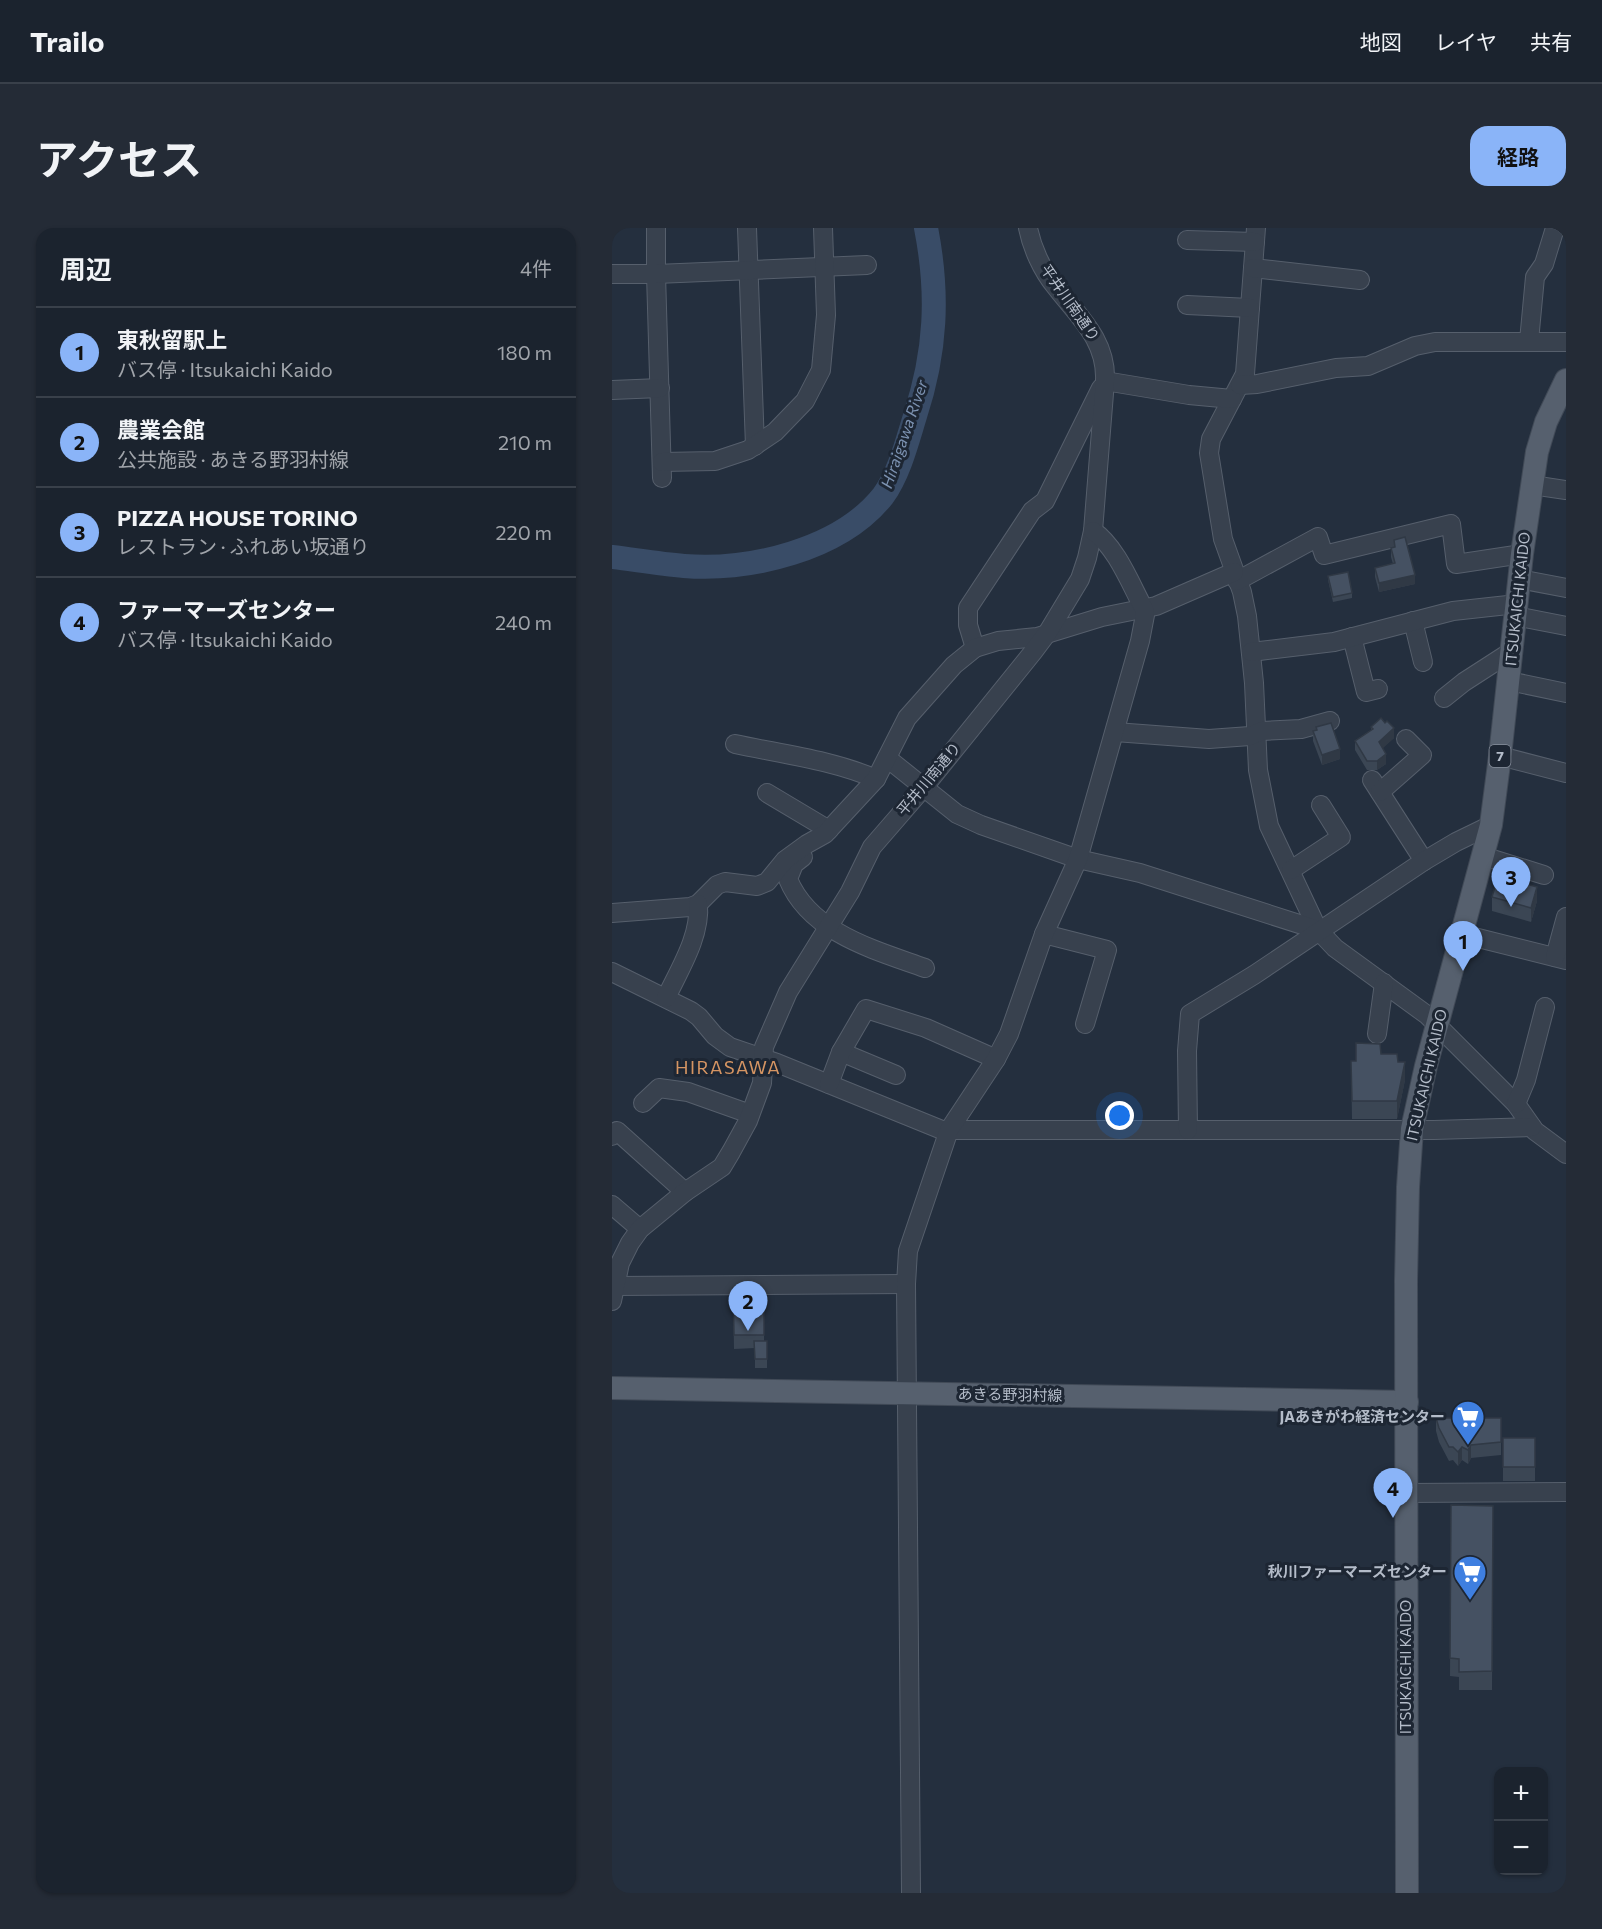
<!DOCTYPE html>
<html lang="ja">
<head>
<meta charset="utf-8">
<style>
  :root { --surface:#1b232e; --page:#242b36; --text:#f1f3f6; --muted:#a0a4aa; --line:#39404a; --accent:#8ab4f8 }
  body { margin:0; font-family:Commissioner,"Noto Sans JP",sans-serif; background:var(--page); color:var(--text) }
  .controls { position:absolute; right:18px; bottom:18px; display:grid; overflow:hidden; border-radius:12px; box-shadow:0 2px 4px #0004 }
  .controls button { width:54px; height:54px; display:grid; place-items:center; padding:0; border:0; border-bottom:2px solid var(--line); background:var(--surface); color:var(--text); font:30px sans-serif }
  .you { position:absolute; left:508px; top:888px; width:21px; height:21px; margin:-15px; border:4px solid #fff; border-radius:50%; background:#1a73e8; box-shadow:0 0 0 9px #1a73e833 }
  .badge { display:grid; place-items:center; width:39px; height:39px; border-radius:50%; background:var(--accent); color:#111; font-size:20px; font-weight:700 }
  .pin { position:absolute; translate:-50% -50px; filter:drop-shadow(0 2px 3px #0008) }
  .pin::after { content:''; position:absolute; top:32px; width:21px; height:18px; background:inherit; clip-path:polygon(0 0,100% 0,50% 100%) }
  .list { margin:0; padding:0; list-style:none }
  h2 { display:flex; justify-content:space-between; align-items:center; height:78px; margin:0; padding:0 24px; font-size:26px }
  h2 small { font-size:20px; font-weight:400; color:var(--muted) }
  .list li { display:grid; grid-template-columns:39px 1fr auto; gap:18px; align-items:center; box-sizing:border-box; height:90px; padding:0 24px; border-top:2px solid var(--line) }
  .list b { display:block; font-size:22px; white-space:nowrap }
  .list p { margin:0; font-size:20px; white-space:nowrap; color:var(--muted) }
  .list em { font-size:20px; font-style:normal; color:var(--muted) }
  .map { position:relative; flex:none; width:954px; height:1665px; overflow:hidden; border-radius:18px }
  header { display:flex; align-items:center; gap:36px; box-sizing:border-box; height:84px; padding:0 30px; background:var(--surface); border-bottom:2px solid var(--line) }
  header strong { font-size:28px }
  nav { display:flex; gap:33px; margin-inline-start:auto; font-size:21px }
  .intro { display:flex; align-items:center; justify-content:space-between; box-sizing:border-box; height:144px; padding:0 36px }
  h1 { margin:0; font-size:42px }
  .button { padding:15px 27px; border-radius:18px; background:var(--accent); color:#111; font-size:21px; font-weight:700 }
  main { display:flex; gap:36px; padding:0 36px }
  aside { flex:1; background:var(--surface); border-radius:18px; box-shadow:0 2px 4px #0004 }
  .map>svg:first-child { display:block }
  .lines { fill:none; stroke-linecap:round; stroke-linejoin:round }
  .river { stroke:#394c67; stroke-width:24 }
  .minor-casing { stroke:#565f6c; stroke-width:20 }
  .major-casing { stroke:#414a57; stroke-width:24 }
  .minor { stroke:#38414e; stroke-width:18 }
  .major { stroke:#56606e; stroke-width:22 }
  .wall { fill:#3b4654 }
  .shaded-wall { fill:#303945 }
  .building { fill:#455162; stroke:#303945; stroke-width:1.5 }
  .labels { text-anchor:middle; stroke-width:6; stroke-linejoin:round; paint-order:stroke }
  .shield { fill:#1d2633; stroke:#878f9c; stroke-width:1.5 }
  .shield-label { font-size:14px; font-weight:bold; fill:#b4bcc9 }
  .street-label { font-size:15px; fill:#b4bcc9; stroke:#1d2633 }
  .poi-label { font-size:15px; font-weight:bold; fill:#b4bcc9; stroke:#1d2633; text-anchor:end }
  .water-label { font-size:16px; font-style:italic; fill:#7c92b1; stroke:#1d2633 }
  .quarter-label { font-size:18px; letter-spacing:1.5px; fill:#d59563; stroke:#1d2633 }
</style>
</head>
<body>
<header>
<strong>Trailo</strong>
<nav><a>地図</a><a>レイヤ</a><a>共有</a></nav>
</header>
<div class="intro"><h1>アクセス</h1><a class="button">経路</a></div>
<main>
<aside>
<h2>周辺<small>4件</small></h2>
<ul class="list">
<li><span class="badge">1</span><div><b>東秋留駅上</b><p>バス停 · Itsukaichi Kaido</p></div><em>180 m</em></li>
<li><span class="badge">2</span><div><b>農業会館</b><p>公共施設 · あきる野羽村線</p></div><em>210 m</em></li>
<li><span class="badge">3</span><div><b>PIZZA HOUSE TORINO</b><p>レストラン · ふれあい坂通り</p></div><em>220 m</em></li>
<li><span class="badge">4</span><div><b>ファーマーズセンター</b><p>バス停 · Itsukaichi Kaido</p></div><em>240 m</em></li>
</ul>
</aside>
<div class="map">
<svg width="954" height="1665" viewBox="0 0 954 1665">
  <rect width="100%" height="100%" fill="#242f3e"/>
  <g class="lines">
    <path class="river" d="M0 329C24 332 48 336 72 338 138 343 228 322 271 268 287 246 295 214 303 188 324 124 327 66 314 0"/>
    <g class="minor-casing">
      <g id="minor">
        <path d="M44 0V46L50 250"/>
        <path d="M135 0 143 218"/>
        <path d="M644 0 633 146 599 211 597 225 611 311 630 364 635 388 642 455 646 542 657 598 706 702 723 720 815 787 904 876 923 903 954 926"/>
        <path d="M575 12 643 14"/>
        <path d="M641 40 748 52"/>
        <path d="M0 46H44L255 37"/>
        <path d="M575 77 638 80"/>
        <path d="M917 113 923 49 932 36 943 0"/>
        <path d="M493 153 577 167 620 171"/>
        <path d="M628 157 645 156 724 140 756 138 803 118 823 114H954"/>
        <path d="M0 162 48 160"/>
        <path d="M50 234 103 233 136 222 163 204 193 173 209 142 214 87 211 0"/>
        <path d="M920 257 954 262"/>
        <path d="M907 351 954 360"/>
        <path d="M625 353 706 309 712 327 839 296 844 336 910 326"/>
        <path d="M903 388 954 398"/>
        <path d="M801 393 811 434"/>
        <path d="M740 409 754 464 766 461"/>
        <path d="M363 420 356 397V380L420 283 433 273 489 160"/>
        <path d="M639 424 722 414 841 383 905 376"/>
        <path d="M897 453 954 465"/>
        <path d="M832 470 852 454 900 423"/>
        <path d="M503 504 597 511 638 508 650 503 689 501 718 493"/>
        <path d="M123 516C169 526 220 532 264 551"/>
        <path d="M888 528 954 545"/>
        <path d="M275 530 345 586 369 597 466 631 528 645 706 702"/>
        <path d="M760 552 812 633"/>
        <path d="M768 564 810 527 794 511"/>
        <path d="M155 565 217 602"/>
        <path d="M871 628 932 647"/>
        <path d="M191 629 182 636 176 651C198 705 263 722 313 740"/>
        <path d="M679 642 729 609 709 577"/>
        <path d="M0 685 78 679 86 676 105 657 113 654 145 658 155 654 173 632 195 616 213 606 264 551 295 490 342 437 363 420 386 413 425 409 490 389 544 378 622 344"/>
        <path d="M432 706 495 722 473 796"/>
        <path d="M850 706 954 732"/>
        <path d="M943 729 954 689"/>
        <path d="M0 744 79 783 87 789 103 808 118 819 165 835 330 902H822L920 899"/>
        <path d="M54 770C67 742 89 708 86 676"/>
        <path d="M765 806 772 755"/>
        <path d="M229 824 284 847"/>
        <path d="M217 856 229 824 254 781 314 800 384 831"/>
        <path d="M31 875 47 860 76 864 138 886"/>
        <path d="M904 876 914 852 933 779"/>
        <path d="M576 902 575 823 578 786 642 747 812 633 844 614 879 597"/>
        <path d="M0 908 5 903 73 964"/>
        <path d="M0 977 28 1001"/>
        <path d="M3 1058 294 1056"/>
        <path d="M0 1073 8 1035 18 1015 28 1001 73 964 110 939 119 924 136 893 150 855 152 819 176 764 238 664 260 619 312 559 421 424 436 404 468 351 475 330 481 303 493 153C495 112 466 88 443 58 430 42 420 20 416 0"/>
        <path d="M795 1265 954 1264"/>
        <path d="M299 1665 294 1056 296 1023 337 902 384 831 397 806 432 706 466 631 528 413 533 387 532 381C519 357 504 318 481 303"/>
      </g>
    </g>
    <g class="major-casing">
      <g id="major">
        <path d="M0 1160 795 1174"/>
        <path d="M795 1665 794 1053 796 959 800 901 814 838 879 597 888 528 910 326 925 224 934 194 954 152"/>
      </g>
    </g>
    <use href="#minor" class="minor"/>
    <use href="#major" class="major"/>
  </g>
  <g class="wall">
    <path d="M782 312 803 356 767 364 763 349V340L781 336 779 329V320H782Z"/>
    <path d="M716 348 740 365V370L721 374 716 352Z"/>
    <path d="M773 495 782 510 770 520 774 536 765 542H755L743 522V513L759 502V499Z"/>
    <path d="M704 499 728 531 710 537 701 513V503L704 502Z"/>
    <path d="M880 669 925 673 919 694 880 683Z"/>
    <path d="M769 826 786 834 793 852 785 891H740L739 833H744Z"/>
    <path d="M121 1060 140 1069H152V1113H155V1140H143V1120L122 1121Z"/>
    <path d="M824 1190H889V1227L859 1230 856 1236 850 1232 846 1238 841 1232 837 1233 827 1214 824 1203Z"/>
    <rect x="891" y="1210" width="32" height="43"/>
    <path d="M839 1277 881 1278 880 1462H847V1449L838 1448Z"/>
  </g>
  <g class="shaded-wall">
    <path d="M803 347V356L767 364V355Z"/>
    <path d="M782 500V510L767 524V514Z"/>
    <path d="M728 521V531L710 537V527Z"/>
    <path d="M774 526V536L765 542V533Z"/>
    <path d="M925 659V673L919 694V680Z"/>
    <path d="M793 834V852L785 891V873Z"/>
    <path d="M859 1217V1230L856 1236V1222Z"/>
    <path d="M850 1219V1232L846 1238V1224Z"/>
  </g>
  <g class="building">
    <path d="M793 309 803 347 767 355 763 340 783 335 779 320 783 319 782 312Z"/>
    <path d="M736 344 740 365 721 369 716 348Z"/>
    <path d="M769 490 773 495 775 493 782 500 767 514 774 526 765 533H755L743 513 761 501 759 499Z"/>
    <path d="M719 495 728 521 710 527 701 503 705 502 704 499Z"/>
    <path d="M886 648 925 659 919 680 880 669Z"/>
    <path d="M744 815 768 816 769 826H785L786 834H793L785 873H740L739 833H744Z"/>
    <path d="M121 1060H140V1069H152V1107H122Z"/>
    <path d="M142 1113H155V1131H143Z"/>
    <path d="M824 1190H889V1214L859 1217 856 1222 850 1219 846 1224 841 1219H837L827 1200Z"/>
    <rect x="891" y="1210" width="32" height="29"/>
    <path d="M839 1277 881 1278 880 1443 847 1444V1431L838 1430Z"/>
  </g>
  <defs>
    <g id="supermarket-pin" transform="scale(1.725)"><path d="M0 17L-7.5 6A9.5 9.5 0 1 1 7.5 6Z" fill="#3f7fe0" stroke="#1d2633"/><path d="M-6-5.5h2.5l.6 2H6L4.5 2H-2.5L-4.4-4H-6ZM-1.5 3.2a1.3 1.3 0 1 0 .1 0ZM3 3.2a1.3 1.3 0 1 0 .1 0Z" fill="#fff"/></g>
  </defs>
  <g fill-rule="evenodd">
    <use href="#supermarket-pin" x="856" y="1189"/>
    <use href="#supermarket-pin" x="858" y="1344"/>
  </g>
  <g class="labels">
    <rect class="shield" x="877.5" y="517" width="21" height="22" rx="4.5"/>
    <g class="shield-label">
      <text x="888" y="533">7</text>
    </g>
    <g class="street-label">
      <text transform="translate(458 75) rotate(55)" y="5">平井川南通り</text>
      <text transform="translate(906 371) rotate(-84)" y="5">ITSUKAICHI KAIDO</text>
      <text transform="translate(317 551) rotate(-50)" y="5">平井川南通り</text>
      <text transform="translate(815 847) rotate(-77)" y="5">ITSUKAICHI KAIDO</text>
      <text transform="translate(398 1167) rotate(1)" y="5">あきる野羽村線</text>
      <text transform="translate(794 1439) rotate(-90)" y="5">ITSUKAICHI KAIDO</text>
    </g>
    <g class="poi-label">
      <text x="833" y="1194">JAあきがわ経済センター</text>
      <text x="835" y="1349">秋川ファーマーズセンター</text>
    </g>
    <g class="water-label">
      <text transform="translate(292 206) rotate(-71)" y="6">Hiraigawa River</text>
    </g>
    <g class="quarter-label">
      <text x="116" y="846">HIRASAWA</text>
    </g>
  </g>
</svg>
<div class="controls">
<button>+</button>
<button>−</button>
</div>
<div class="you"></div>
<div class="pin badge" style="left:851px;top:743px">1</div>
<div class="pin badge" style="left:136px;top:1103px">2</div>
<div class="pin badge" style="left:899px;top:679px">3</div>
<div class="pin badge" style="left:781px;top:1290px">4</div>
</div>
</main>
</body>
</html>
